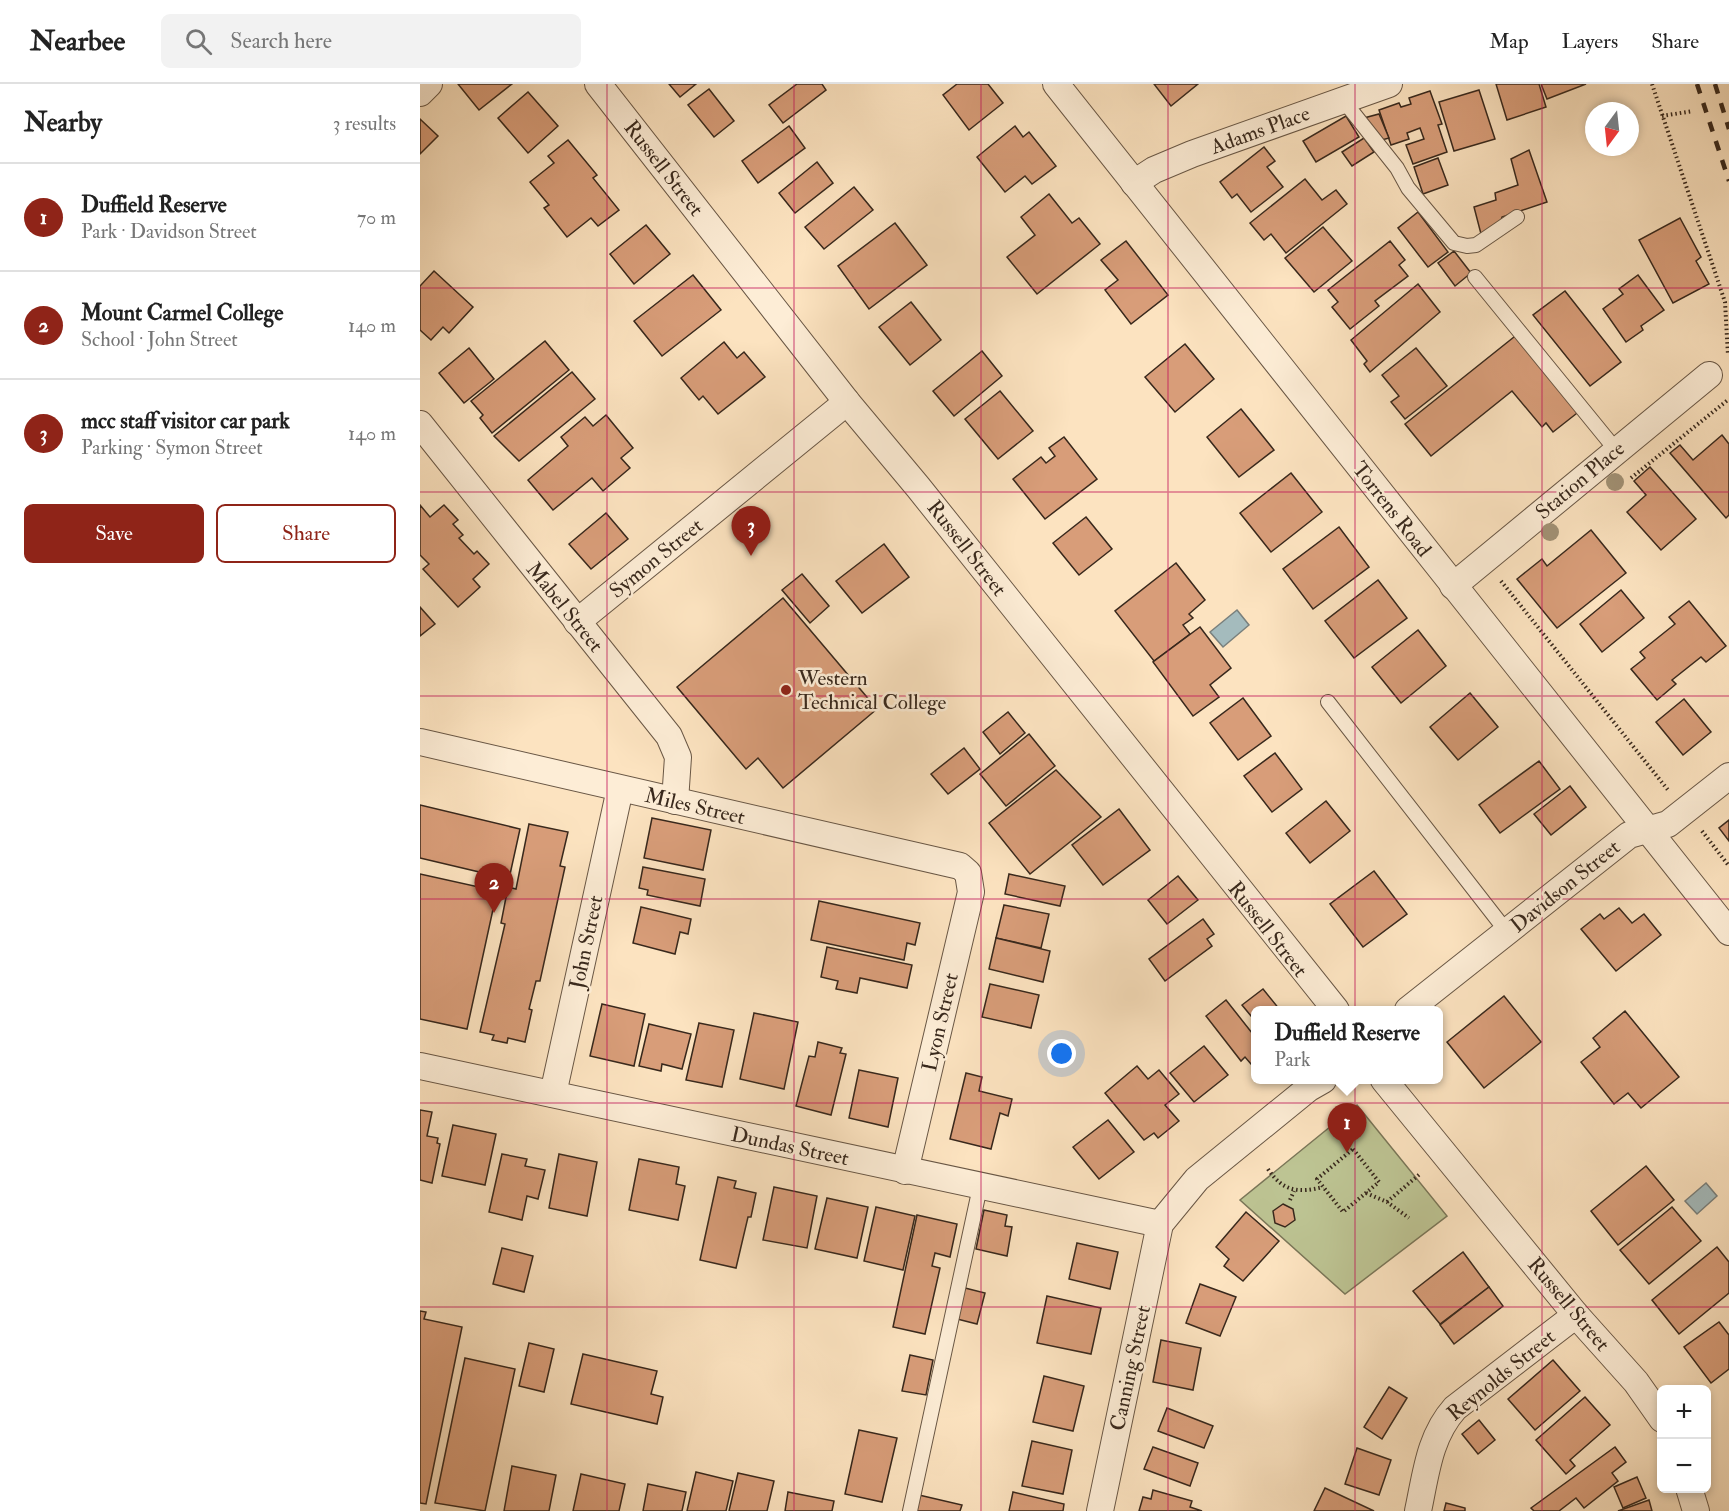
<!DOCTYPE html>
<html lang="en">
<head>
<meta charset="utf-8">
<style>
  :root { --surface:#fff; --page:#f2f2f2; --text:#222; --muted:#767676; --line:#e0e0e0; --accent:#8f2418 }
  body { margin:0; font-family:"IM FELL Double Pica",serif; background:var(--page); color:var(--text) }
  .controls { position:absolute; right:18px; bottom:18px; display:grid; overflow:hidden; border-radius:9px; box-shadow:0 3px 9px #0003 }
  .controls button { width:54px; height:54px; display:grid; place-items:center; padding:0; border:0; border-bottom:2px solid var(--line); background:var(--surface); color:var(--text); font:30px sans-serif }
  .compass { position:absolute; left:1165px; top:18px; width:54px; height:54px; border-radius:50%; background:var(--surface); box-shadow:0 3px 9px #0003; rotate:195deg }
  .you { position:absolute; left:642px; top:970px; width:21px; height:21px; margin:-15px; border:4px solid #fff; border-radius:50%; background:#1a73e8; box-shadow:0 0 0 9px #1a73e833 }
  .badge { display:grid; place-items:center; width:39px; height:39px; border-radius:50%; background:var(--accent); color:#fff; font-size:20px; font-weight:700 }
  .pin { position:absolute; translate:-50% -50px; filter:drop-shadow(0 2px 3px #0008) }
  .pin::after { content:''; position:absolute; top:32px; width:21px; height:18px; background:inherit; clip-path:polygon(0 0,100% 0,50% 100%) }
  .popup { position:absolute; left:831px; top:922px; width:192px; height:78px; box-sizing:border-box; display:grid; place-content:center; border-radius:9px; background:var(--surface); filter:drop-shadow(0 2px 4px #0005); font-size:20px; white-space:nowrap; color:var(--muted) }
  .popup b { font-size:22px; color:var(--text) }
  .popup::after { content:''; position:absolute; left:50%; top:100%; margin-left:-12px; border:12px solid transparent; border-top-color:var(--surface) }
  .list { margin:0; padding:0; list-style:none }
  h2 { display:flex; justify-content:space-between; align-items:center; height:78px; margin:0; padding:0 24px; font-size:26px }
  h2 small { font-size:20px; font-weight:400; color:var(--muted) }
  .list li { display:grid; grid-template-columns:39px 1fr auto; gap:18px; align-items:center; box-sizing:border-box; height:108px; padding:0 24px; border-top:2px solid var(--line) }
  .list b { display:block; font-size:22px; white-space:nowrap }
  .list p { margin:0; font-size:20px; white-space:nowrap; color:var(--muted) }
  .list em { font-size:20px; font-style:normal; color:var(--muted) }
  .actions { display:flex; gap:12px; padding:18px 24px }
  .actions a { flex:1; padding:14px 0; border:2px solid var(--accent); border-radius:9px; text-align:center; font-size:21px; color:var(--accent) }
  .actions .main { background:var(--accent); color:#fff }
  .icon { flex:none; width:33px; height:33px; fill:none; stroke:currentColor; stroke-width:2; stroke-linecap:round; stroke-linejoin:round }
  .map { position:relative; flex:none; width:1309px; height:1427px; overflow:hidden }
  header { display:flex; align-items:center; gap:36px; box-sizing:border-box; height:84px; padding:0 30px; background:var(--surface); border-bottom:2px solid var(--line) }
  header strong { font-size:28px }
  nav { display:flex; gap:33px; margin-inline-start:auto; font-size:21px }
  .search { width:420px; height:54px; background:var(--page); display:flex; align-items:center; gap:15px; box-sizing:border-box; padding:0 21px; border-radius:9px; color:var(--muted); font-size:22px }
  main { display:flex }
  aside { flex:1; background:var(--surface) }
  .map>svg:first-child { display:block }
  .green { fill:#bdc493; stroke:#7a7658; stroke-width:1.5 }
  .water { fill:#a4bbbd; stroke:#79807d; stroke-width:1.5 }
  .building { fill:#d89d79; stroke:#38281c; stroke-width:1.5 }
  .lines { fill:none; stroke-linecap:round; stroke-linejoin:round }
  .service-casing { stroke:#695745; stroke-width:16 }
  .minor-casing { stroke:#695745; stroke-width:28 }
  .path { stroke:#38281c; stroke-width:4; stroke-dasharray:1.5 3; stroke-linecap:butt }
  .service { stroke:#fdedd6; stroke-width:14 }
  .minor { stroke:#fdedd6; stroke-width:26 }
  .rail { stroke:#38281c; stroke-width:4.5; stroke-dasharray:10 10; stroke-linecap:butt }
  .tree { fill:#a29276 }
  .grid { fill:none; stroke:#c2185b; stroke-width:1.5; stroke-opacity:0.55 }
  .poi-dot { fill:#8f2418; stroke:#fdedd6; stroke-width:2 }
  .labels { text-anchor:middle; stroke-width:5; stroke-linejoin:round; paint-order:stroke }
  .street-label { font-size:21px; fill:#38281c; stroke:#fdedd6 }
  .poi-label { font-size:21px; fill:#38281c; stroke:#fdedd6; text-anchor:start }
</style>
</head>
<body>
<header>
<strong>Nearbee</strong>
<div class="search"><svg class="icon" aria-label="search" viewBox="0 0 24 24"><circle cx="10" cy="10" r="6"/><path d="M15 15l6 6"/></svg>Search here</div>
<nav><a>Map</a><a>Layers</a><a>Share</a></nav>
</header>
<main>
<aside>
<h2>Nearby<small>3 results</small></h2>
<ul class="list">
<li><span class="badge">1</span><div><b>Duffield Reserve</b><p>Park · Davidson Street</p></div><em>70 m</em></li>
<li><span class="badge">2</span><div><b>Mount Carmel College</b><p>School · John Street</p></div><em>140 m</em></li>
<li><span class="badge">3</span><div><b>mcc staff visitor car park</b><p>Parking · Symon Street</p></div><em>140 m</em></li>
</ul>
<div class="actions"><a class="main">Save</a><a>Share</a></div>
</aside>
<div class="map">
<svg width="1309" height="1427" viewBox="0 0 1309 1427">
  <rect width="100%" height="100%" fill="#fce3c0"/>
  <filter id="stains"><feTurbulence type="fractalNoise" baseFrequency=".00333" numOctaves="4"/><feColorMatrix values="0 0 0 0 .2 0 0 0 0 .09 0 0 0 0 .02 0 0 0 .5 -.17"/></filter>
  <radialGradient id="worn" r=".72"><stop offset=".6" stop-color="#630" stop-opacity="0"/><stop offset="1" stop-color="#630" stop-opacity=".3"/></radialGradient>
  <path class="green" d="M937 1021 1027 1132 925 1210 820 1116Z"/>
  <g class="water">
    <path d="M817 526 829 541 803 563 790 548Z"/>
    <path d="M1286 1099 1297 1112 1277 1130 1265 1117Z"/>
  </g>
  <g class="building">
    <path d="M38 0H92L59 26Z"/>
    <path d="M249 0H276L260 13Z"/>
    <path d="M377 0H402L406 6 363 39 349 21Z"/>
    <path d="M537 0H568L583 19 549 46 523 11Z"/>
    <path d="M734 0H778L751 22Z"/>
    <path d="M1076 0H1119L1126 23 1087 36Z"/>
    <path d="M1121 0H1166L1127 15Z"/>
    <path d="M289 5 314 37 294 53 268 21Z"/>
    <path d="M1059 6 1075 55 1034 67 1019 18Z"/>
    <path d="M1010 7 1022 40 1018 41 1027 68 993 80 986 61 1004 55 1000 44 987 49 989 55 971 61 959 26 979 19 981 23 991 20 989 14Z"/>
    <path d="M108 8 138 42 108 69 78 34Z"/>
    <path d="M959 30 969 54 962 56 944 34Z"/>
    <path d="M926 32 939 53 896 78 883 57Z"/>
    <path d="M0 35 18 52 0 70Z"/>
    <path d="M369 42 385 64 338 99 322 77Z"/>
    <path d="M595 42 603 53 609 48 636 82 612 100 605 92 585 108 557 73Z"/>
    <path d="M944 54 954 68 932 82 922 68Z"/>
    <path d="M148 56 177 91 173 94 199 126 178 142 171 134 147 153 124 124 129 121 110 98 134 79 128 72Z"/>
    <path d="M844 63 855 77 847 83 863 103 831 128 817 110 812 114 800 98Z"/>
    <path d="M1109 66 1127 118 1082 133 1080 141 1061 150 1054 123 1076 116 1075 109 1098 101 1091 75Z"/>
    <path d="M1018 74 1028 101 1003 110 994 83Z"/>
    <path d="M397 78 413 99 375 129 359 109Z"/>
    <path d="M885 95 902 116 916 106 927 120 866 169 851 150 844 156 830 139Z"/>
    <path d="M434 103 453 126 404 165 385 143Z"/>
    <path d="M629 110 652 139 659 134 680 160 617 210 587 173 615 151 601 133Z"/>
    <path d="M998 128 1028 168 1008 183 978 144Z"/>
    <path d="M1260 134 1281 173 1276 177 1289 200 1253 219 1219 156Z"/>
    <path d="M475 139 507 181 449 225 418 182Z"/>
    <path d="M226 141 250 170 214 200 190 170Z"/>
    <path d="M903 143 932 177 894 208 865 174Z"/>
    <path d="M706 157 748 211 711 240 685 206 698 196 681 176Z"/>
    <path d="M970 157 985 176 979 181 988 192 955 217 959 222 930 245 912 223 918 218 908 206Z"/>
    <path d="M1034 167 1051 189 1035 202 1018 179Z"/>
    <path d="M14 187 53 223 29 249 23 243 11 256 0 246V202Z"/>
    <path d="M273 191 301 226 242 272 214 237Z"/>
    <path d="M1218 191 1244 226 1221 242 1223 246 1206 258 1183 225 1203 210 1199 205Z"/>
    <path d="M998 200 1020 228 950 288 944 280 947 277 931 256Z"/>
    <path d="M1145 207 1201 278 1170 302 1113 231Z"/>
    <path d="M491 218 521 256 490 281 459 243Z"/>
    <path d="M1099 249 1161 326 1133 348 1126 339 1122 343 1092 307 1011 372 985 340Z"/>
    <path d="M125 257 149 286 72 349 60 334 63 331 51 317Z"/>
    <path d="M304 258 317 274 324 268 345 293 298 330 283 312 279 316 261 294Z"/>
    <path d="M765 260 794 295 755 328 725 293Z"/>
    <path d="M49 264 74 295 44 319 19 289Z"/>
    <path d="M996 264 1027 302 985 335 971 318 979 312 962 291Z"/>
    <path d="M562 267 582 292 534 332 513 307Z"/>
    <path d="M152 288 175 315 99 377 74 352Z"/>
    <path d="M580 307 613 347 578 375 545 335Z"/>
    <path d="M821 325 854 366 819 393 787 353Z"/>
    <path d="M186 331 213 364 201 374 210 384 183 407 172 394 133 426 108 396 148 362 141 353 165 333 173 342Z"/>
    <path d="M1302 351 1309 360V431L1306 434 1250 369 1260 361 1273 376Z"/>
    <path d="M644 353 677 395 625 435 593 395 621 373 626 379 635 372 629 364Z"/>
    <path d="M1230 383 1276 435 1241 466 1207 428 1226 411 1214 397Z"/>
    <path d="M871 389 902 428 851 468 820 429Z"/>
    <path d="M0 421 10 433 24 421 38 436 33 440 43 451 39 454 54 470 57 467 69 480 53 495 60 503 38 523 3 485 9 480 0 471Z"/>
    <path d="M186 429 208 455 171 485 149 460Z"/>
    <path d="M666 433 692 465 659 491 633 459Z"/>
    <path d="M919 443 949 483 893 525 863 485Z"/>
    <path d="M1171 446 1206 489 1137 544 1097 495 1122 475 1127 482Z"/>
    <path d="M464 460 489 493 442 529 416 497Z"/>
    <path d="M756 479 785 516 769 530 773 534 763 541 770 550 734 577 695 527Z"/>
    <path d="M382 490 409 522 390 539 362 506Z"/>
    <path d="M958 496 987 534 934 574 905 537Z"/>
    <path d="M1201 506 1224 534 1182 568 1160 540Z"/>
    <path d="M363 514 457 625 363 704 338 674 326 685 257 603Z"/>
    <path d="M1269 517 1306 562 1286 578 1281 573 1252 596 1256 600 1237 616 1211 585 1225 574 1220 568 1255 540 1249 533Z"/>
    <path d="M0 523 15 540 0 552Z"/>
    <path d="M780 543 811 584 790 601 799 613 773 632 733 578Z"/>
    <path d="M998 546 1026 582 981 619 952 583Z"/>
    <path d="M1050 609 1078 643 1038 676 1010 643Z"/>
    <path d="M823 614 851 652 818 676 790 639Z"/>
    <path d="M1264 615 1291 648 1263 671 1236 638Z"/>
    <path d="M588 628 605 649 580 670 563 648Z"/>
    <path d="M609 650 635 682 586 722 560 690Z"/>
    <path d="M544 664 560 685 528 710 511 690Z"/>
    <path d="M855 669 882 705 852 728 824 692Z"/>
    <path d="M1119 677 1140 705 1080 749 1059 721Z"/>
    <path d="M636 686 681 733 610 790 569 739Z"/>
    <path d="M1150 702 1166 723 1131 751 1114 730Z"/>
    <path d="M906 717 930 747 890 779 866 749Z"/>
    <path d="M0 721 100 745 89 795 0 774Z"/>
    <path d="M699 725 730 766 683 801 652 761Z"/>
    <path d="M232 734 291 746 283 786 224 774Z"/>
    <path d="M1309 736V757L1299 744Z"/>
    <path d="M109 740 148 748 140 782 145 783 120 897H116L109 925 112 926 105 958 88 954 87 959 72 956 74 951 60 948 85 840 81 839 88 803 96 805Z"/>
    <path d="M223 783 285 795 280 822 227 811 228 806 219 804Z"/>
    <path d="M954 787 987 830 943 863 910 820Z"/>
    <path d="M0 790 77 807 47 945 0 935Z"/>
    <path d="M589 790 645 802 640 822 585 810Z"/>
    <path d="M758 792 778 816 747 840 728 816Z"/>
    <path d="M399 817 500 839 495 861 487 859 484 876 391 856Z"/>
    <path d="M584 821 629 830 621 864 576 854Z"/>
    <path d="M221 823 271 835 268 850 260 848 255 870 213 859Z"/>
    <path d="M1199 824 1212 839 1224 830 1241 851 1196 887 1161 845 1180 830 1184 835Z"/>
    <path d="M783 835 794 850 787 855 792 862 745 897 729 875Z"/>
    <path d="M576 854 630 867 623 898 569 885Z"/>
    <path d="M407 863 492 881 487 904 440 894 437 909 416 905 418 897 401 893Z"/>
    <path d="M570 900 619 911 611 944 562 933Z"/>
    <path d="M843 905 860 926H836V938L822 921Z"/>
    <path d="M1084 912 1121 958 1064 1004 1027 958Z"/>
    <path d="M806 916 836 954V976L831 980 825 973 821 977 786 932Z"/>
    <path d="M182 920 225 930 214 982 170 972Z"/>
    <path d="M1205 927 1259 993 1221 1024 1208 1009 1194 1020 1161 978 1180 963 1173 954Z"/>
    <path d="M334 929 378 938 364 1005 320 995Z"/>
    <path d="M279 939 314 946 302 1003 266 996Z"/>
    <path d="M229 940 271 950 262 985 242 980 241 987 219 982Z"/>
    <path d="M398 958 422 964 420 969 426 970 411 1031 376 1022 389 972 395 973Z"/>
    <path d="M784 962 808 991 774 1018 750 989Z"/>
    <path d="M717 982 728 995 739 986 759 1010 745 1021 759 1037 738 1054 734 1049 724 1056 685 1009Z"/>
    <path d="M439 986 478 994 468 1043 429 1034Z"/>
    <path d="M546 989 562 993 559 1007 592 1015 588 1032 580 1029 571 1065 530 1055Z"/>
    <path d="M0 1026 12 1028 7 1052 18 1054 17 1059 20 1060 12 1099 0 1096Z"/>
    <path d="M688 1036 714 1068 679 1095 653 1063Z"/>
    <path d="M33 1041 76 1050 65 1101 22 1092Z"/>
    <path d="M82 1070 107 1075 105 1082 125 1086 118 1115 107 1112 102 1136 69 1128Z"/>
    <path d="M139 1070 177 1078 167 1132 129 1124Z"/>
    <path d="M219 1075 259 1083 256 1100 265 1102 258 1136 209 1126Z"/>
    <path d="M1226 1082 1254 1116 1198 1161 1171 1127Z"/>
    <path d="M298 1093 316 1097 314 1104 336 1109 331 1133H328L316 1184 280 1176Z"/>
    <path d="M354 1103 397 1112 387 1164 343 1156Z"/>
    <path d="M407 1114 448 1123 437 1174 395 1165Z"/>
    <path d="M863 1120 873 1125 875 1136 865 1143 855 1139 853 1127Z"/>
    <path d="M456 1123 495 1132 483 1186 444 1177Z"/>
    <path d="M1252 1123 1281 1157 1229 1200 1200 1166Z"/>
    <path d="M564 1126 587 1131 585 1142 592 1143 587 1172 556 1165Z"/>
    <path d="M826 1128 859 1157 823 1197 804 1182 809 1175 796 1163Z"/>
    <path d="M497 1131 537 1140 530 1173 515 1169 512 1182 520 1184 505 1250 473 1243Z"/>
    <path d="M657 1159 698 1168 690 1205 649 1195Z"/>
    <path d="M1297 1163 1309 1178V1209L1259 1250 1232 1216Z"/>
    <path d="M82 1164 113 1172 104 1208 73 1200Z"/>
    <path d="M1043 1168 1069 1203 1020 1240 993 1207Z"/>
    <path d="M780 1200 816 1213 800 1252 766 1239Z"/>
    <path d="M1069 1203 1083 1222 1034 1260 1020 1241Z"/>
    <path d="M545 1204 565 1209 557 1240 537 1235Z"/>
    <path d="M627 1212 681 1224 671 1270 617 1259Z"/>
    <path d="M0 1227 6 1228 4 1235 42 1243 6 1420 0 1419Z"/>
    <path d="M1299 1238 1309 1251V1285L1291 1299 1264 1263Z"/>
    <path d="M741 1256 781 1264 773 1306 733 1298Z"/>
    <path d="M109 1259 134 1265 124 1308 99 1302Z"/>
    <path d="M163 1270 237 1287 231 1310 243 1313 237 1340 151 1320Z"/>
    <path d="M490 1271 513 1276 506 1311 482 1307Z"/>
    <path d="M45 1274 95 1285 65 1427 15 1419Z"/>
    <path d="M1133 1276 1160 1307 1115 1346 1088 1315Z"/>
    <path d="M624 1292 664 1302 653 1347 613 1338Z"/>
    <path d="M969 1303 987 1314 962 1355 944 1343Z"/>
    <path d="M1165 1313 1190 1341 1150 1376 1155 1382 1146 1390 1116 1356Z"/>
    <path d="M747 1324 793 1342 784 1364 738 1347Z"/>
    <path d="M1059 1336 1075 1356 1058 1370 1042 1350Z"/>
    <path d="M439 1346 477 1354 462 1418 425 1410Z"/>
    <path d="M612 1357 652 1366 643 1410 602 1402Z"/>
    <path d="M733 1363 778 1379 770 1402 724 1385Z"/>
    <path d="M1195 1363 1206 1378 1192 1389 1198 1397 1164 1424 1156 1414 1139 1427H1114L1111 1424Z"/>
    <path d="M937 1364 971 1376 959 1411 925 1400Z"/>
    <path d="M92 1382 136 1391 129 1427H84Z"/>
    <path d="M276 1388 313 1397 306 1427H267Z"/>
    <path d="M318 1389 354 1397 347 1427H309Z"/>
    <path d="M161 1390 205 1400 199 1427H153Z"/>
    <path d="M1217 1393 1226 1414 1203 1424 1194 1403Z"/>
    <path d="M228 1400 266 1408 262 1427H223Z"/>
    <path d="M905 1404 954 1427H894Z"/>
    <path d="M733 1406 772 1417 770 1423 782 1427H719L723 1413 731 1415Z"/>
    <path d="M368 1408 414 1417 412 1427H365Z"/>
    <path d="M593 1408 644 1420 643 1427H589Z"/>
    <path d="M499 1411 542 1421 540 1427H495Z"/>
    <path d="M1229 1416 1232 1427H1198Z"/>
    <path d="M1026 1419 1045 1424V1427H1024Z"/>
  </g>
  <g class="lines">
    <g class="service-casing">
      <g id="service">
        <path d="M923 16 977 84 988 104 1034 159 1047 162 1056 161 1097 133"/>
        <path d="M1055 193 1196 366"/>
        <path d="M908 618 1087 848"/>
        <path d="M490 1427 560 1103"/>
      </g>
    </g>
    <g class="minor-casing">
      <g id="minor">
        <path d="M178 0 427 318 498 403 916 926"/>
        <path d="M636 0 1309 848"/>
        <path d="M0 9 9 0"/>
        <path d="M714 99 734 86 772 70 969 0"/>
        <path d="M0 340 249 652 258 673 255 717"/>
        <path d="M1033 502 1289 291"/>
        <path d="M157 538 427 318"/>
        <path d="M0 658 540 782 548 789 551 808 485 1087"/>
        <path d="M988 926 1209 751 1248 740 1309 692"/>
        <path d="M0 982 740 1140"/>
        <path d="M964 996 1156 1231 1216 1298 1242 1335"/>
        <path d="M133 1010 200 705"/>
        <path d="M1269 1404 1276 1427"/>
        <path d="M680 1427 740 1140 777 1095 889 1004 903 996"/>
        <path d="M998 1427C1006 1390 1009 1353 1035 1324L1156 1231"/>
      </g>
    </g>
    <g class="path">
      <path d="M1232 0 1305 218 1308 271"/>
      <path d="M1242 32 1273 27"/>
      <path d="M1211 394 1309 315"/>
      <path d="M1081 497 1248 706"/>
      <path d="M1282 747 1309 782"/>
      <path d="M933 1065 959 1098 923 1128 897 1095Z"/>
      <path d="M848 1085C863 1108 879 1109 903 1103"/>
      <path d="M946 1109 967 1118 989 1134"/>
      <path d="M870 1116 874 1107"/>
      <path d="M967 1118 1001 1089"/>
    </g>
    <use href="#service" class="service"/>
    <use href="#minor" class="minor"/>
    <g class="rail">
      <path d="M1277 0 1309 97"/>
      <path d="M1295 0 1309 45"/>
    </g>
  </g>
  <g class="tree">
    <circle cx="1195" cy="398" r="9"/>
    <circle cx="1130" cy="448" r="9"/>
  </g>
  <path class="grid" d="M187 0V1427M374 0V1427M561 0V1427M748 0V1427M935 0V1427M1122 0V1427M0 204H1309M0 408H1309M0 612H1309M0 815H1309M0 1019H1309M0 1223H1309"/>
  <circle class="poi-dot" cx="366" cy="606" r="6"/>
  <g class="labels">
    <g class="street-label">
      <text transform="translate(840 46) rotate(-20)" y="7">Adams Place</text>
      <text transform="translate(244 84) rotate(52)" y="7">Russell Street</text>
      <text transform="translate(1160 396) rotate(-40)" y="7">Station Place</text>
      <text transform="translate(972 425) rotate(52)" y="7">Torrens Road</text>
      <text transform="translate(547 464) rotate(52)" y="7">Russell Street</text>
      <text transform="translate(236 474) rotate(-39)" y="7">Symon Street</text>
      <text transform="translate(145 523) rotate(51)" y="7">Mabel Street</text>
      <text transform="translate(275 722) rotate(13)" y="7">Miles Street</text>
      <text transform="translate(1145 802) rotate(-39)" y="7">Davidson Street</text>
      <text transform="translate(848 845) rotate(52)" y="7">Russell Street</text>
      <text transform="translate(166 858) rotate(-78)" y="7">John Street</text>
      <text transform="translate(520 938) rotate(-77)" y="7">Lyon Street</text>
      <text transform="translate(370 1062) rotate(12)" y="7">Dundas Street</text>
      <text transform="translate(1149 1220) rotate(50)" y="7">Russell Street</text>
      <text transform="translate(710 1284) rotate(-78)" y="7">Canning Street</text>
      <text transform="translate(1081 1291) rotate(-39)" y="7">Reynolds Street</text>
    </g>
    <g class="poi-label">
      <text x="378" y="601">Western<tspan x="378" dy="24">Technical College</tspan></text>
    </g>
  </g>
  <rect width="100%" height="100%" filter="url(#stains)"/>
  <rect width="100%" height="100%" fill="url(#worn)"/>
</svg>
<div class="controls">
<button>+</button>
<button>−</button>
</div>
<svg class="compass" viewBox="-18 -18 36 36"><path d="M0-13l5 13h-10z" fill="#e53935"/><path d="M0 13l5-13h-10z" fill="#767676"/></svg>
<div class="you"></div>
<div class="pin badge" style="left:927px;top:1069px">1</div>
<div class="popup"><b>Duffield Reserve</b>Park</div>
<div class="pin badge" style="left:74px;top:829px">2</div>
<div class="pin badge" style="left:331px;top:472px">3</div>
</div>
</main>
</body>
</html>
